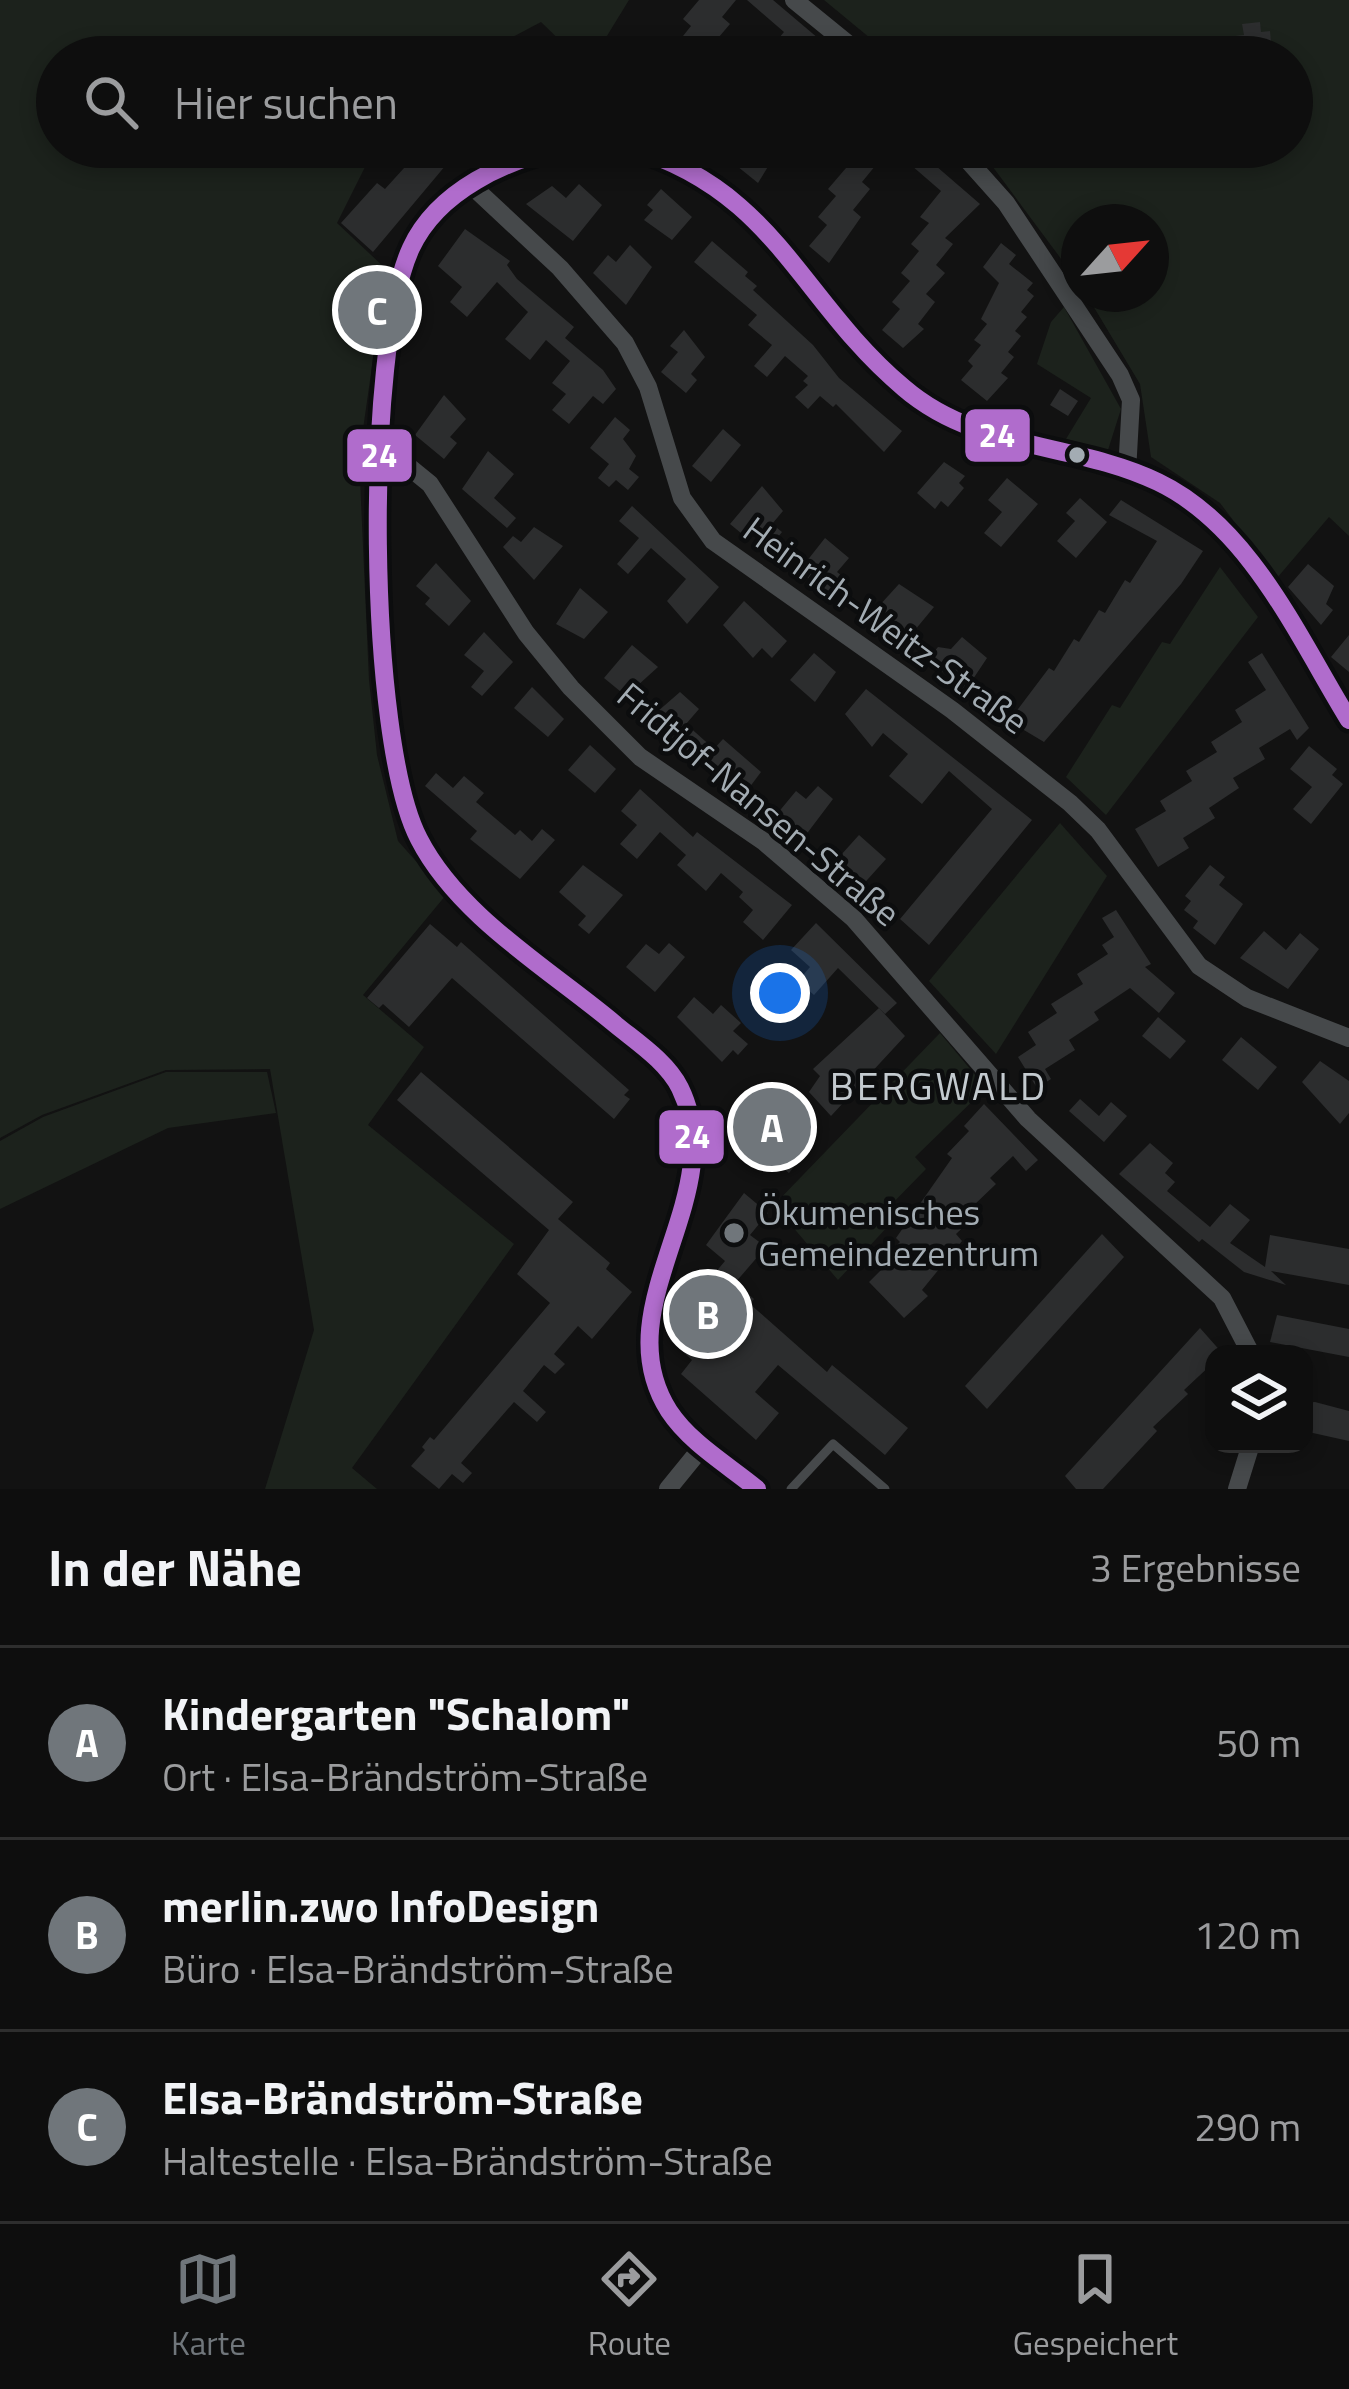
<!DOCTYPE html>
<html lang="de">
<head>
<meta charset="utf-8">
<style>
  :root { --surface:#0e0e0e; --page:#1c1c1c; --text:#f1f3f6; --muted:#9b9c9e; --line:#2e2e2e; --accent:#70767b }
  body { margin:0; font-family:"Titillium Web",sans-serif; background:var(--page); color:var(--text) }
  .controls { position:absolute; right:36px; bottom:36px; display:grid; overflow:hidden; border-radius:24px; box-shadow:0 6px 18px #0003 }
  .controls button { width:108px; height:108px; display:grid; place-items:center; padding:0; border:0; border-bottom:3px solid var(--line); background:var(--surface); color:var(--text); font:60px sans-serif }
  .compass { position:absolute; left:1061px; top:204px; width:108px; height:108px; border-radius:50%; background:var(--surface); box-shadow:0 6px 18px #0003; rotate:63deg }
  .you { position:absolute; left:780px; top:993px; width:42px; height:42px; margin:-30px; border:9px solid #fff; border-radius:50%; background:#1a73e8; box-shadow:0 0 0 18px #1a73e833 }
  .badge { display:grid; place-items:center; width:78px; height:78px; border-radius:50%; background:var(--accent); color:#fff; font-size:39px; font-weight:700 }
  .pin { position:absolute; translate:-50% -50%; border:6px solid #fff; box-shadow:0 3px 12px #0006 }
  .list { margin:0; padding:0; list-style:none }
  h2 { display:flex; justify-content:space-between; align-items:center; height:156px; margin:0; padding:0 48px; font-size:51px }
  h2 small { font-size:39px; font-weight:400; color:var(--muted) }
  .list li { display:grid; grid-template-columns:78px 1fr auto; gap:36px; align-items:center; box-sizing:border-box; height:192px; padding:0 48px; border-top:3px solid var(--line) }
  .list b { display:block; font-size:45px; white-space:nowrap }
  .list p { margin:0; font-size:39px; white-space:nowrap; color:var(--muted) }
  .list em { font-size:39px; font-style:normal; color:var(--muted) }
  .icon { flex:none; width:66px; height:66px; fill:none; stroke:currentColor; stroke-width:2; stroke-linecap:round; stroke-linejoin:round }
  .map { position:relative; flex:none; width:1349px; height:1489px; overflow:hidden }
  .search { position:absolute; background:var(--surface); box-shadow:0 6px 18px #0003; left:36px; right:36px; top:36px; height:132px; display:flex; align-items:center; gap:30px; box-sizing:border-box; padding:0 42px; border-radius:66px; color:var(--muted); font-size:45px }
  .sheet { height:732px; background:var(--surface) }
  nav { display:flex; justify-content:space-around; align-items:center; box-sizing:border-box; height:168px; border-top:3px solid var(--line); background:var(--surface); font-size:33px; color:var(--muted) }
  nav a { display:grid; justify-items:center; gap:6px }
  nav .on { color:var(--accent) }
  .map>svg:first-child { display:block }
  .green { fill:#1c221c }
  .lines { fill:none; stroke-linecap:round; stroke-linejoin:round }
  .stream { stroke:#293437; stroke-width:6 }
  .building { fill:#2c2d2e }
  .lane { stroke:#46494b; stroke-width:9 }
  .street { stroke:#46494b; stroke-width:18 }
  .bus-1-casing { stroke:#0c0d0e; stroke-width:27 }
  .bus-1 { stroke:#b06ccc; stroke-width:18 }
  .bus-dot { fill:#a3acb3; stroke:#0c0d0e; stroke-width:4.5 }
  .poi-dot { fill:#70767b; stroke:#0c0d0e; stroke-width:4.5 }
  .labels { text-anchor:middle; stroke-width:9; stroke-linejoin:round; paint-order:stroke }
  .street-label { font-size:36px; fill:#a3acb3; stroke:#0c0d0e }
  .poi-label { font-size:36px; fill:#a3acb3; stroke:#0c0d0e; text-anchor:start }
  .neighbourhood-label { font-size:39px; letter-spacing:3px; fill:#c3cacf; stroke:#0c0d0e }
  .line-badge { stroke:#0c0d0e; stroke-width:4.5 }
  .badge-label { font-size:33px; text-anchor:middle; font-weight:bold; fill:#fff }
</style>
</head>
<body>
<div class="map">
<svg width="1349" height="1489" viewBox="0 0 1349 1489">
  <rect width="100%" height="100%" fill="#121212"/>
  <g class="green">
    <path d="M0 0H629L594 57H577L541 22 475 57H57V147H375L337 223 386 269 359 457 369 680 377 755 398 841 446 895 363 995 424 1047 368 1125 514 1244 352 1468 377 1489H265L314 1330 270 1069 166 1070 42 1115 0 1138Z"/>
    <path d="M824 0H1349V536L1329 517 1277 578 1220 503 1151 457 1140 384 1086 294H1151V222H1079V283L978 147H1292V57H893Z"/>
    <path d="M1064 307 1121 409 1108 450 1066 439 1091 398 1037 364 1051 322Z"/>
    <path d="M1220 567 1258 617 1106 815 1066 777 1112 705 1120 708 1162 642 1170 644Z"/>
    <path d="M1060 823 1107 876 996 1054 929 981Z"/>
    <path d="M940 1033 986 1088 915 1157 926 1169 882 1214 890 1224 838 1280 774 1205Z"/>
    <path d="M166 1072H267L276 1113 168 1128 0 1209V1141L43 1117Z"/>
  </g>
  <g class="lines">
    <path class="stream" d="M1113 55 1148 54"/>
  </g>
  <g class="building">
    <path d="M699 0H736L722 17 730 24 713 44 728 57H688L675 46 691 26 683 19Z"/>
    <path d="M747 0H773L825 44 814 57 808 52 803 57H763L784 32Z"/>
    <path d="M1260 22 1261 32 1270 31 1272 53 1237 57 1235 36 1244 35 1242 24Z"/>
    <path d="M423 147H461L373 252 341 223 377 183 385 189Z"/>
    <path d="M744 147H780L758 183 732 162Z"/>
    <path d="M848 147H864L880 160 862 182 870 189 853 210 861 217 829 263 809 246 827 225 818 217 836 196 828 189 846 168 837 161Z"/>
    <path d="M914 147 980 204 945 238 953 244 936 265 945 273 926 294 935 302 918 324 924 329 903 348 882 330 900 309 892 302 910 281 901 273 919 251 911 244 929 223 920 217 941 191 904 159Z"/>
    <path d="M579 184 602 205 573 241 526 204 552 186 566 198Z"/>
    <path d="M661 189 692 217 672 240 644 220 653 210 647 205Z"/>
    <path d="M465 229 510 261 507 265 517 279 574 327 565 338 603 370 616 389 603 404 593 396 569 424 552 410 566 394 552 383 570 361 546 340 530 360 505 339 528 312 497 282 467 317 450 302 462 287 438 266Z"/>
    <path d="M712 241 748 272 745 276 757 286 753 290 813 345 839 378 902 431 884 452 836 404 833 407 820 396 808 409 795 397 808 385 803 381 808 376 785 356 767 377 754 366 772 345 748 325 757 315 694 262Z"/>
    <path d="M1001 243 1016 255 1009 264 1033 283 1027 290 1034 296 1021 312 1027 317 1015 331 1021 336 1008 352 1014 357 1001 373 1008 378 987 401 961 380 973 366 968 361 981 345 974 340 987 324 981 319 999 283 983 267Z"/>
    <path d="M630 245 652 267 626 305 593 273 608 255 616 262Z"/>
    <path d="M684 330 705 357 691 374 697 380 686 393 661 372 678 352 670 346Z"/>
    <path d="M1060 389 1078 401 1068 416 1050 405Z"/>
    <path d="M444 395 466 419 450 437 457 443 444 459 415 435Z"/>
    <path d="M615 417 630 430 623 439 636 456 629 469 639 477 628 490 616 480 609 487 598 478 609 464 590 448Z"/>
    <path d="M723 429 741 445 711 482 692 466Z"/>
    <path d="M488 451 514 474 494 498 516 518 507 528 462 489Z"/>
    <path d="M944 462 965 476 959 483 964 488 948 507 941 501 935 509 917 493Z"/>
    <path d="M1007 478 1038 504 1001 547 984 533 1002 512 988 500Z"/>
    <path d="M762 486 783 511 772 524 782 532 771 546 753 531 747 538 730 524Z"/>
    <path d="M1080 498 1107 522 1076 558 1057 541 1075 521 1066 513Z"/>
    <path d="M1121 500 1203 551 1181 584 1044 742 1009 721 1049 668 1054 671 1074 639 1079 642 1099 610 1105 613 1125 580 1130 583 1157 541 1109 515Z"/>
    <path d="M632 506 719 587 687 624 667 601 686 579 651 548 628 574 617 564 639 538 619 521Z"/>
    <path d="M534 527 563 546 534 580 503 547 513 536 521 542Z"/>
    <path d="M825 538 849 558 837 572 847 580 832 598 799 571Z"/>
    <path d="M436 563 471 601 449 626 425 604 430 598 416 586Z"/>
    <path d="M1308 564 1334 586 1326 604 1333 610 1321 625 1288 587Z"/>
    <path d="M899 584 934 607 905 642 868 618Z"/>
    <path d="M580 588 608 612 584 639 556 624Z"/>
    <path d="M744 601 787 641 772 658 762 648 753 658 723 625Z"/>
    <path d="M484 632 513 662 482 696 471 687 484 671 464 655Z"/>
    <path d="M1349 635V672L1331 657Z"/>
    <path d="M962 637 987 658 965 691 928 659 938 647 951 649Z"/>
    <path d="M632 645 658 667 626 696 604 678Z"/>
    <path d="M814 653 836 672 815 702 790 680Z"/>
    <path d="M1262 653 1309 728 1297 740 1290 729 1259 748 1265 759 1233 778 1239 788 1209 808 1215 818 1183 838 1189 848 1158 867 1135 829 1166 811 1160 801 1192 781 1186 771 1217 752 1211 742 1242 722 1235 710 1266 690 1248 662Z"/>
    <path d="M532 687 564 719 548 737 514 708Z"/>
    <path d="M866 689 1032 820 929 945 900 919 992 809 949 771 922 804 889 776 908 754 883 733 872 747 845 714Z"/>
    <path d="M680 692 699 709 686 724 714 749 723 739 761 772 743 796 649 719Z"/>
    <path d="M590 745 616 769 595 793 568 770Z"/>
    <path d="M1309 746 1337 769 1332 775 1343 784 1311 824 1293 809 1312 787 1290 769Z"/>
    <path d="M436 773 453 788 464 776 484 793 476 802 515 835 520 830 532 841 542 829 555 840 520 879 470 839 477 831 425 786Z"/>
    <path d="M818 786 833 799 802 840 772 820 796 791 806 799Z"/>
    <path d="M640 789 693 837 697 832 792 905 763 940 743 922 753 910 739 897 743 892 721 873 706 891 677 865 686 855 660 832 637 859 620 844 637 825 621 811Z"/>
    <path d="M859 835 886 859 859 889 832 865Z"/>
    <path d="M583 865 623 895 589 934 578 925 586 916 559 892Z"/>
    <path d="M1210 865 1225 877 1219 885 1243 904 1215 945 1193 928 1198 921 1184 910 1191 901 1185 896Z"/>
    <path d="M1116 910 1151 964 1145 967 1175 993 1159 1013 1130 988 1094 1012 1099 1020 1069 1040 1075 1050 1045 1069 1051 1079 1037 1088 1018 1057 1036 1045 1028 1032 1057 1013 1051 1004 1083 984 1077 974 1108 954 1102 945 1114 937 1102 918Z"/>
    <path d="M816 923 897 1003 885 1014 838 968 814 995 798 981 810 967 791 950Z"/>
    <path d="M430 924 457 947 461 942 629 1090 624 1095 630 1099 614 1119 452 978 409 1027 383 1004 379 1008 367 998Z"/>
    <path d="M1264 931 1286 950 1300 933 1319 949 1288 989 1240 958Z"/>
    <path d="M669 943 685 957 655 992 626 967 646 944 659 954Z"/>
    <path d="M694 997 713 1014 721 1005 741 1023 733 1031 748 1044 738 1055 733 1050 722 1062 677 1017Z"/>
    <path d="M879 1008 905 1036 831 1116 809 1092 820 1076 813 1069Z"/>
    <path d="M1158 1017 1186 1041 1170 1059 1142 1036Z"/>
    <path d="M1241 1037 1277 1067 1258 1090 1222 1060Z"/>
    <path d="M1320 1061 1349 1081V1113L1340 1124 1302 1082Z"/>
    <path d="M421 1072 573 1202 558 1219 610 1263 606 1269 632 1292 592 1339 578 1326 554 1354 565 1364 555 1374 544 1365 523 1391 546 1412 537 1422 514 1402 461 1463 472 1473 463 1483 452 1474 439 1489 411 1466 425 1450 422 1447 430 1437 434 1440 550 1303 517 1274 549 1230 397 1100Z"/>
    <path d="M760 1083 794 1118 785 1129 809 1148 789 1173 747 1139 759 1124 739 1108Z"/>
    <path d="M1080 1099 1099 1116 1111 1102 1127 1116 1104 1142 1069 1111Z"/>
    <path d="M984 1104 1038 1160 1026 1171 1013 1156 990 1178 996 1184 973 1206 979 1212 956 1234 962 1241 922 1290 928 1296 904 1318 869 1282 892 1259 888 1254 900 1242 896 1238 952 1158 947 1154 969 1131 964 1126Z"/>
    <path d="M1150 1143 1173 1163 1165 1173 1175 1182 1167 1191 1210 1227 1230 1204 1250 1220 1230 1243 1265 1267 1270 1235 1349 1249V1285L1271 1271 1286 1285 1244 1272 1202 1239 1199 1242 1119 1174Z"/>
    <path d="M744 1193 768 1213 750 1235 766 1247 735 1283 754 1299 750 1304 827 1372 832 1365 908 1428 885 1455 778 1365 755 1392 779 1413 756 1440 681 1374 692 1360 671 1341 691 1318 683 1311 725 1261 706 1245Z"/>
    <path d="M1102 1234 1124 1257 987 1409 965 1386Z"/>
    <path d="M1277 1315 1349 1329V1357L1270 1342Z"/>
    <path d="M1200 1328 1223 1354H1214V1362L1184 1390 1188 1394 1153 1427 1157 1431 1103 1489H1076L1065 1476Z"/>
    <path d="M1315 1402 1349 1411V1441L1304 1431V1403Z"/>
  </g>
  <g class="lines">
    <path class="lane" d="M791 1489 833 1444 885 1489"/>
    <g class="street">
      <path d="M794 0 864 57"/>
      <path d="M565 147C506 157 440 193 411 249 368 334 370 758 419 839 463 910 546 966 609 1019 633 1040 664 1061 680 1089 737 1191 596 1312 669 1411 693 1443 728 1464 757 1489"/>
      <path d="M629 147C757 168 814 307 903 388 983 461 1111 442 1189 500 1258 553 1303 648 1349 720"/>
      <path d="M956 147 1006 203 1120 375 1131 400 1127 472"/>
      <path d="M471 185 560 268 625 343 648 387 682 498 713 541 952 710 1070 803 1098 830 1199 966 1247 998 1349 1038"/>
      <path d="M382 454 403 462 430 484 526 633 571 688 640 757 763 841 854 919 1028 1119 1222 1298 1251 1354"/>
      <path d="M668 1489 703 1446"/>
      <path d="M1237 1489 1251 1444"/>
    </g>
    <g class="bus-1-casing">
      <g id="bus-1">
        <path d="M565 147C506 160 438 190 411 248 364 350 367 740 419 839 459 917 551 970 616 1025 638 1043 667 1062 680 1088 733 1196 602 1306 669 1411 690 1443 728 1465 757 1489"/>
        <path d="M629 147C776 190 799 300 904 388 977 451 1075 442 1158 482 1250 526 1298 637 1349 720"/>
      </g>
    </g>
    <use href="#bus-1" class="bus-1"/>
  </g>
  <circle class="bus-dot" cx="1077" cy="455" r="10"/>
  <circle class="poi-dot" cx="734" cy="1233" r="12"/>
  <g class="labels">
    <g class="street-label">
      <text transform="translate(886 625) rotate(36)" y="13">Heinrich-Weitz-Straße</text>
      <text transform="translate(759 804) rotate(40)" y="13">Fridtjof-Nansen-Straße</text>
    </g>
    <g class="poi-label">
      <text x="758" y="1225">Ökumenisches<tspan x="758" dy="41">Gemeindezentrum</tspan></text>
    </g>
    <g class="neighbourhood-label">
      <text x="939" y="1100">BERGWALD</text>
    </g>
  </g>
  <g class="line-badge">
    <rect x="963" y="407" width="69" height="57" rx="12" fill="#b06ccc"/>
    <rect x="345" y="427" width="69" height="57" rx="12" fill="#b06ccc"/>
    <rect x="657" y="1108" width="69" height="58" rx="12" fill="#b06ccc"/>
  </g>
  <g class="badge-label">
    <text x="997" y="447">24</text>
    <text x="379" y="467">24</text>
    <text x="692" y="1148">24</text>
  </g>
</svg>
<div class="controls">
<button><svg class="icon" aria-label="layers" viewBox="0 0 24 24"><path d="M12 4l9 5-9 5-9-5zM3 14l9 5 9-5"/></svg></button>
</div>
<svg class="compass" viewBox="-18 -18 36 36"><path d="M0-13l5 13h-10z" fill="#e53935"/><path d="M0 13l5-13h-10z" fill="#9b9c9e"/></svg>
<div class="you"></div>
<div class="pin badge" style="left:772px;top:1127px">A</div>
<div class="pin badge" style="left:708px;top:1314px">B</div>
<div class="pin badge" style="left:377px;top:310px">C</div>
<div class="search"><svg class="icon" aria-label="search" viewBox="0 0 24 24"><circle cx="10" cy="10" r="6"/><path d="M15 15l6 6"/></svg>Hier suchen</div>
</div>
<section class="sheet">
<h2>In der Nähe<small>3 Ergebnisse</small></h2>
<ul class="list">
<li><span class="badge">A</span><div><b>Kindergarten &quot;Schalom&quot;</b><p>Ort · Elsa-Brändström-Straße</p></div><em>50 m</em></li>
<li><span class="badge">B</span><div><b>merlin.zwo InfoDesign</b><p>Büro · Elsa-Brändström-Straße</p></div><em>120 m</em></li>
<li><span class="badge">C</span><div><b>Elsa-Brändström-Straße</b><p>Haltestelle · Elsa-Brändström-Straße</p></div><em>290 m</em></li>
</ul>
</section>
<nav>
<a class="on"><svg class="icon" aria-label="map" viewBox="0 0 24 24"><path d="M3 6l6-2 6 2 6-2v14l-6 2-6-2-6 2zM9 4v14M15 6v14"/></svg>Karte</a>
<a><svg class="icon" aria-label="directions" viewBox="0 0 24 24"><path d="M12 3l9 9-9 9-9-9zM9 14v-3h6M13 9l2 2-2 2"/></svg>Route</a>
<a><svg class="icon" aria-label="saved" viewBox="0 0 24 24"><path d="M7 4h10v16l-5-4-5 4z"/></svg>Gespeichert</a>
</nav>
</body>
</html>
